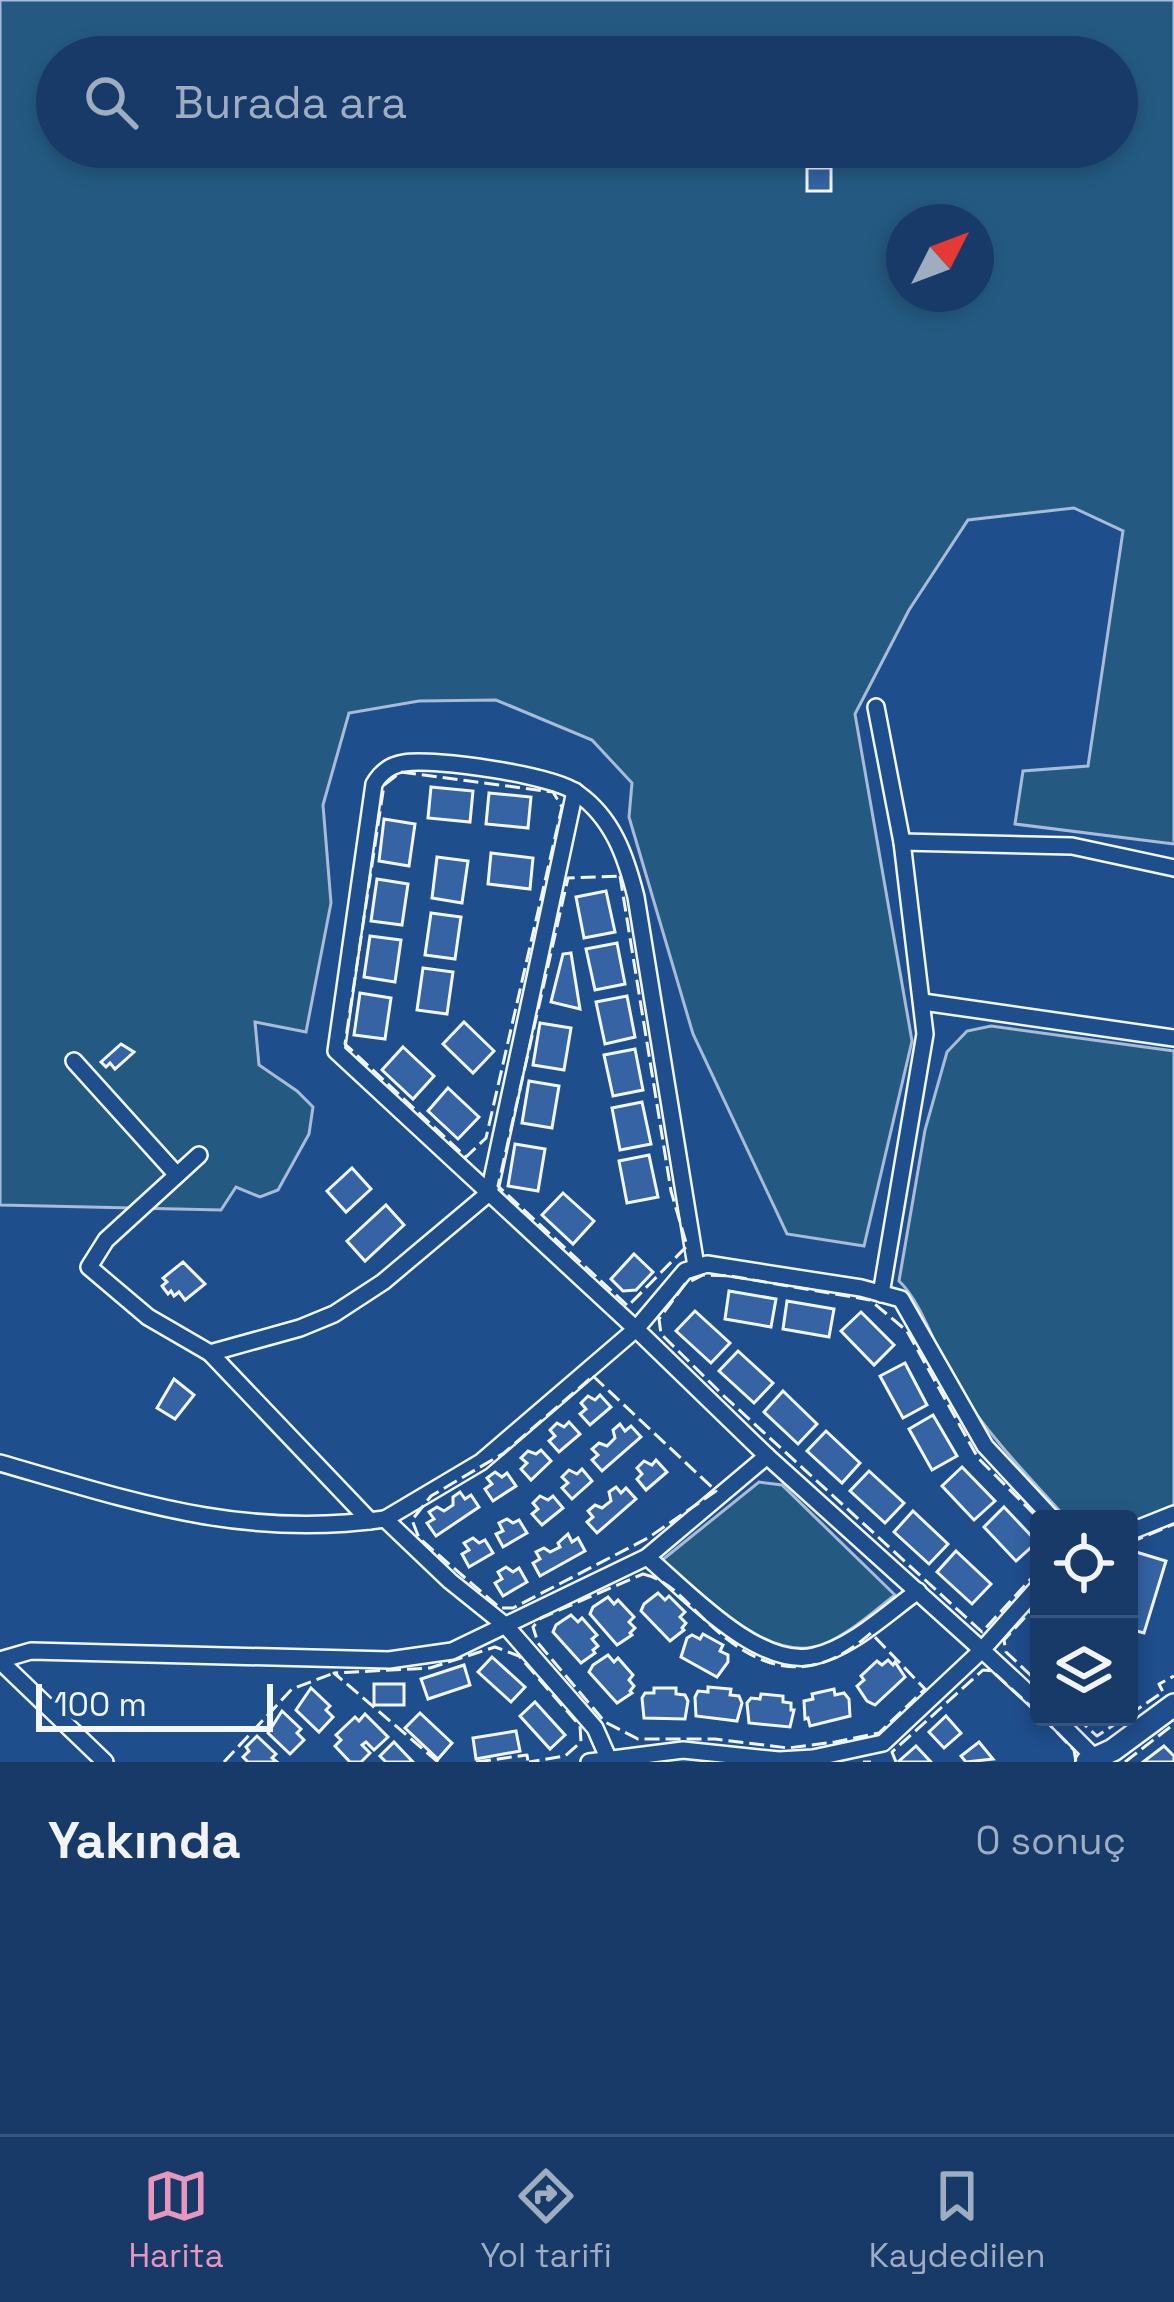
<!DOCTYPE html>
<html lang="tr">
<head>
<meta charset="utf-8">
<style>
  :root { --surface:#173a69; --page:#244571; --text:#f1f3f6; --muted:#9eadc0; --line:#36547d; --accent:#e797bd }
  body { margin:0; font-family:"Space Grotesk",sans-serif; background:var(--page); color:var(--text) }
  .controls { position:absolute; right:36px; bottom:36px; display:grid; overflow:hidden; border-radius:12px; box-shadow:0 6px 18px #0003 }
  .controls button { width:108px; height:108px; display:grid; place-items:center; padding:0; border:0; border-bottom:3px solid var(--line); background:var(--surface); color:var(--text); font:60px sans-serif }
  .compass { position:absolute; left:886px; top:204px; width:108px; height:108px; border-radius:50%; background:var(--surface); box-shadow:0 6px 18px #0003; rotate:48deg }
  .scale { position:absolute; left:36px; bottom:30px; width:237px; box-sizing:border-box; padding-left:12px; border:6px solid #f2f6ff; border-top:0; font-size:33px; line-height:42px; white-space:nowrap; color:#f2f6ff; -webkit-text-stroke:9px #1f4e8c; paint-order:stroke }
  .list { margin:0; padding:0; list-style:none }
  h2 { display:flex; justify-content:space-between; align-items:center; height:156px; margin:0; padding:0 48px; font-size:51px }
  h2 small { font-size:39px; font-weight:400; color:var(--muted) }
  .icon { flex:none; width:66px; height:66px; fill:none; stroke:currentColor; stroke-width:2; stroke-linecap:round; stroke-linejoin:round }
  .map { position:relative; flex:none; width:1174px; height:1762px; overflow:hidden }
  .search { position:absolute; background:var(--surface); box-shadow:0 6px 18px #0003; left:36px; right:36px; top:36px; height:132px; display:flex; align-items:center; gap:30px; box-sizing:border-box; padding:0 42px; border-radius:66px; color:var(--muted); font-size:45px }
  .sheet { height:372px; background:var(--surface) }
  nav { display:flex; justify-content:space-around; align-items:center; box-sizing:border-box; height:168px; border-top:3px solid var(--line); background:var(--surface); font-size:33px; color:var(--muted) }
  nav a { display:grid; justify-items:center; gap:6px }
  nav .on { color:var(--accent) }
  .map>svg:first-child { display:block }
  .green { fill:#245a82; stroke:#a8bbd7; stroke-width:3; fill-rule:evenodd }
  .building { fill:#3563a3; stroke:#f2f6ff; stroke-width:3 }
  .lines { fill:none; stroke-linecap:round; stroke-linejoin:round }
  .street-casing { stroke:#f2f6ff; stroke-width:20 }
  .secondary-casing { stroke:#f2f6ff; stroke-width:26 }
  .street { stroke:#1f4e8c; stroke-width:15 }
  .secondary { stroke:#1f4e8c; stroke-width:21 }
  .fence { stroke:#f2f6ff; stroke-width:3; stroke-dasharray:15 6; stroke-linecap:butt }
</style>
</head>
<body>
<div class="map">
<svg width="1174" height="1762" viewBox="0 0 1174 1762">
  <rect width="100%" height="100%" fill="#1f4e8c"/>
  <g class="green">
    <path d="M0 0H1174V844L1015 824 1023 771 1088 766 1123 531 1074 508 968 520 909 610 855 714 912 1041 864 1246 787 1234 693 1034 629 817 632 783 592 740 496 700 419 701 349 713 323 805 331 903 306 1032 255 1022 259 1065 297 1091 313 1107 309 1134 278 1190 260 1197 236 1187 221 1210 0 1205ZM57 57H1117V147H57ZM904 222H976V294H904Z"/>
    <path d="M991 1026 1174 1051V1509L1129 1527V1519H1067C1029 1477 989 1436 958 1388 938 1357 923 1303 899 1281L925 1130 947 1052 967 1031Z"/>
    <path d="M759 1482 782 1485 895 1595C873 1612 849 1634 824 1644 768 1667 704 1592 661 1561Z"/>
  </g>
  <g class="building">
    <rect x="807" y="168" width="24" height="23"/>
    <path d="M431 787 473 791 470 822 428 818Z"/>
    <path d="M489 793 531 797 528 828 486 824Z"/>
    <path d="M384 819 415 824 409 866 379 861Z"/>
    <path d="M491 853 533 858 530 889 488 884Z"/>
    <path d="M437 857 468 861 462 903 432 898Z"/>
    <path d="M377 879 408 884 402 925 371 921Z"/>
    <path d="M606 891 615 932 584 938 576 897Z"/>
    <path d="M431 913 461 917 455 959 425 955Z"/>
    <path d="M370 936 401 940 395 982 364 977Z"/>
    <path d="M617 943 625 984 595 990 586 949Z"/>
    <path d="M571 953 580 1009 551 1002 563 954Z"/>
    <path d="M423 968 453 972 447 1014 417 1010Z"/>
    <path d="M360 993 391 998 385 1039 354 1035Z"/>
    <path d="M627 996 635 1037 605 1044 596 1002Z"/>
    <path d="M464 1022 494 1051 473 1073 443 1044Z"/>
    <path d="M540 1023 571 1028 564 1070 533 1065Z"/>
    <path d="M121 1044 134 1052 115 1069 110 1063 106 1067 101 1062Z"/>
    <path d="M403 1047 434 1076 413 1099 382 1070Z"/>
    <path d="M635 1049 643 1090 613 1096 604 1055Z"/>
    <path d="M529 1081 559 1086 552 1128 522 1123Z"/>
    <path d="M448 1088 479 1117 458 1139 428 1111Z"/>
    <path d="M642 1102 651 1144 620 1150 612 1108Z"/>
    <path d="M515 1144 545 1149 538 1191 508 1186Z"/>
    <path d="M649 1155 658 1197 627 1203 619 1161Z"/>
    <path d="M352 1168 371 1189 346 1212 327 1191Z"/>
    <path d="M563 1193 594 1221 573 1244 542 1215Z"/>
    <path d="M386 1205 404 1225 365 1261 347 1241Z"/>
    <path d="M634 1254 653 1272 636 1290 623 1291 611 1279Z"/>
    <path d="M183 1262 205 1284 185 1300 179 1292 174 1296 171 1291 168 1294 162 1286 167 1282 163 1278Z"/>
    <path d="M729 1291 776 1299 771 1327 725 1319Z"/>
    <path d="M787 1301 834 1309 829 1337 783 1329Z"/>
    <path d="M695 1311 730 1343 711 1363 676 1331Z"/>
    <path d="M861 1312 894 1345 874 1365 841 1331Z"/>
    <path d="M738 1351 773 1383 754 1403 719 1371Z"/>
    <path d="M905 1363 927 1405 903 1418 880 1376Z"/>
    <path d="M174 1379 194 1395 175 1419 157 1408Z"/>
    <path d="M783 1391 817 1424 798 1444 764 1412Z"/>
    <path d="M600 1395 611 1407 590 1425 580 1414 586 1409 581 1403 588 1396 595 1400Z"/>
    <path d="M933 1415 957 1456 932 1470 909 1429Z"/>
    <path d="M569 1422 580 1434 559 1452 549 1441 555 1436 550 1430 557 1423 564 1427Z"/>
    <path d="M620 1424 625 1431 631 1426 641 1437 602 1471 592 1460 598 1455 592 1449 599 1443 607 1446 615 1438 613 1430Z"/>
    <path d="M826 1431 860 1463 842 1483 807 1451Z"/>
    <path d="M541 1450 551 1461 531 1480 521 1469 527 1463 521 1458 528 1451 536 1454Z"/>
    <path d="M656 1460 667 1472 646 1490 637 1479 642 1474 637 1468 644 1461 652 1465Z"/>
    <path d="M962 1467 995 1501 974 1520 942 1486Z"/>
    <path d="M582 1469 592 1481 572 1499 562 1488 568 1483 562 1477 569 1470 577 1474Z"/>
    <path d="M869 1471 904 1503 885 1523 850 1491Z"/>
    <path d="M495 1472 502 1477 507 1473 516 1486 493 1501 485 1489 492 1484 487 1478Z"/>
    <path d="M616 1487 621 1493 626 1488 636 1499 597 1533 587 1522 593 1517 588 1511 595 1505 602 1508 611 1501 609 1492Z"/>
    <path d="M460 1492 465 1499 471 1495 479 1507 436 1536 427 1523 434 1519 429 1512 437 1507 444 1511 453 1505V1497Z"/>
    <path d="M540 1496 548 1500 553 1496 563 1508 542 1525 532 1514 538 1509 533 1503Z"/>
    <path d="M1004 1507 1037 1542 1016 1561 984 1527Z"/>
    <path d="M913 1511 948 1544 929 1564 894 1532Z"/>
    <path d="M507 1519 513 1523 519 1520 527 1533 503 1547 496 1534 503 1531 499 1523Z"/>
    <path d="M568 1534 572 1542 578 1538 585 1551 540 1576 533 1563 540 1559 536 1552 544 1548 550 1552 560 1547 558 1543Z"/>
    <path d="M473 1538 479 1543 485 1540 493 1553 469 1567 462 1554 469 1550 464 1543Z"/>
    <path d="M956 1551 991 1584 972 1604 937 1572Z"/>
    <path d="M1136 1552 1166 1561 1144 1633 1129 1629V1575Z"/>
    <path d="M506 1567 513 1572 519 1568 527 1582 503 1596 495 1583 502 1579 498 1572Z"/>
    <path d="M658 1593 665 1600 669 1596 685 1612 680 1617 686 1623 682 1628 684 1630 670 1641 641 1611 644 1604Z"/>
    <path d="M608 1597 614 1604 618 1600 634 1617 629 1622 635 1628 630 1633 632 1635 617 1645 590 1614 593 1607Z"/>
    <path d="M571 1615 578 1622 582 1618 597 1635 592 1639 598 1646 593 1650 595 1653 581 1663 553 1632 556 1625Z"/>
    <path d="M703 1634 723 1645 720 1651 728 1655V1662L717 1677 681 1657 687 1638 692 1635 700 1639Z"/>
    <path d="M608 1655 614 1662 618 1658 633 1675 629 1680 634 1686 630 1691 632 1693 617 1703 589 1672 593 1665Z"/>
    <path d="M492 1657 525 1687 511 1702 478 1672Z"/>
    <path d="M888 1660 893 1665 895 1662 905 1677 875 1705 867 1701 857 1686 864 1680 861 1676 877 1661 882 1665Z"/>
    <path d="M464 1665 470 1685 428 1699 421 1679Z"/>
    <rect x="374" y="1684" width="30" height="21"/>
    <path d="M708 1687 731 1689 730 1695 739 1696 742 1703 737 1721 696 1716 695 1697 698 1691 708 1692Z"/>
    <path d="M311 1688 330 1706 326 1710 333 1717 319 1732 296 1710Z"/>
    <path d="M654 1688H676V1694L685 1695 688 1701 685 1719 644 1718 642 1698 645 1693H654Z"/>
    <path d="M834 1689 835 1695 844 1693 849 1699 850 1716 810 1726 808 1718 805 1719 804 1701 813 1699 812 1694Z"/>
    <path d="M761 1694 783 1696V1702L791 1703V1710H794L790 1727 749 1723 747 1703 751 1698 760 1699Z"/>
    <path d="M535 1702 565 1735 550 1749 520 1716Z"/>
    <path d="M282 1711 301 1729 297 1733 304 1740 290 1754 268 1733Z"/>
    <path d="M420 1713 452 1743 438 1759 405 1728Z"/>
    <path d="M365 1714 388 1737 374 1750 366 1742 362 1745 370 1753 361 1762H350L335 1746 341 1740 336 1735 355 1717 359 1721Z"/>
    <path d="M946 1716 961 1733 944 1748 929 1732Z"/>
    <path d="M516 1731 520 1751 476 1759 473 1738Z"/>
    <path d="M257 1736 276 1754 272 1758 277 1762H248L243 1757 249 1751 246 1747Z"/>
    <path d="M394 1742 413 1762H386L380 1756Z"/>
    <path d="M979 1742 993 1759 966 1762 961 1756Z"/>
    <path d="M916 1746 931 1762H900L899 1761Z"/>
    <path d="M1164 1746 1174 1756V1762H1143Z"/>
  </g>
  <g class="lines">
    <g class="street-casing">
      <g id="street">
        <path d="M876 707 902 842 925 1034 881 1294"/>
        <path d="M902 842 1072 846 1174 868"/>
        <path d="M923 1002 1174 1038"/>
        <path d="M74 1061 177 1175"/>
        <path d="M199 1155 106 1240 89 1267 148 1317 210 1353"/>
        <path d="M767 1456 982 1650 1039 1586"/>
        <path d="M0 1463C135 1502 242 1539 385 1519L450 1581 506 1626 595 1728 610 1762"/>
        <path d="M385 1519 481 1462 636 1329 336 1051 374 784C381 772 390 765 404 763 435 758 553 775 577 793 613 818 626 857 636 897L696 1266"/>
        <path d="M370 1521 210 1353 300 1328 334 1314 383 1282 489 1193 575 791"/>
        <path d="M1129 1532 1174 1514"/>
        <path d="M647 1557C687 1591 758 1669 814 1656 851 1648 887 1613 918 1591"/>
        <path d="M0 1660 31 1651 389 1660 452 1651 647 1557 767 1456 636 1329 685 1271 707 1264 861 1288 901 1299 985 1446 1053 1519"/>
        <path d="M0 1661 105 1762"/>
        <path d="M1054 1717 1094 1757"/>
        <path d="M589 1762 683 1750 779 1760 813 1758 883 1743 982 1650 1039 1703"/>
      </g>
    </g>
    <g class="secondary-casing">
      <path id="secondary" d="M1087 1762 1113 1750 1174 1705"/>
    </g>
    <use href="#street" class="street"/>
    <use href="#secondary" class="secondary"/>
    <g class="fence">
      <path d="M401 772 553 792 562 807 486 1138 466 1157 345 1044 384 785Z"/>
      <path d="M620 876 671 1191 687 1246 628 1306 498 1186 568 878Z"/>
      <path d="M593 1376 716 1491 648 1538 513 1608H500L419 1538 412 1520 431 1496 504 1453Z"/>
      <path d="M1129 1543 1174 1524"/>
      <path d="M1039 1570 982 1632 725 1397 661 1334 659 1319 685 1284 703 1275 730 1276 870 1300 907 1331 978 1458 1039 1519"/>
      <path d="M643 1574C669 1580 685 1601 704 1619 759 1672 810 1687 871 1633L925 1689 879 1733 835 1742 788 1748 715 1739H638L605 1722 538 1643 533 1627 541 1618Z"/>
      <path d="M1039 1602 1004 1640 1006 1652 1039 1683"/>
      <path d="M1129 1715 1163 1692 1159 1684 1174 1676"/>
      <path d="M1042 1717 1074 1750 1076 1762"/>
      <path d="M1076 1717 1097 1736 1126 1717"/>
      <path d="M224 1762 292 1689 334 1673 338 1676"/>
      <path d="M438 1762 334 1673 430 1668 495 1647 519 1656 580 1726 581 1742 565 1756 529 1762"/>
      <path d="M476 1762 527 1755 528 1762"/>
      <path d="M863 1762H871"/>
      <path d="M896 1762 892 1752 983 1670 992 1671 1039 1714"/>
      <path d="M1125 1762 1174 1724"/>
    </g>
  </g>
</svg>
<div class="controls">
<button><svg class="icon" aria-label="locate" viewBox="0 0 24 24"><circle cx="12" cy="12" r="6"/><path d="M12 2v4M12 18v4M2 12h4M18 12h4"/></svg></button>
<button><svg class="icon" aria-label="layers" viewBox="0 0 24 24"><path d="M12 4l9 5-9 5-9-5zM3 14l9 5 9-5"/></svg></button>
</div>
<svg class="compass" viewBox="-18 -18 36 36"><path d="M0-13l5 13h-10z" fill="#e53935"/><path d="M0 13l5-13h-10z" fill="#9eadc0"/></svg>
<div class="scale">100 m</div>
<div class="search"><svg class="icon" aria-label="search" viewBox="0 0 24 24"><circle cx="10" cy="10" r="6"/><path d="M15 15l6 6"/></svg>Burada ara</div>
</div>
<section class="sheet">
<h2>Yakında<small>0 sonuç</small></h2>
<ul class="list">
</ul>
</section>
<nav>
<a class="on"><svg class="icon" aria-label="map" viewBox="0 0 24 24"><path d="M3 6l6-2 6 2 6-2v14l-6 2-6-2-6 2zM9 4v14M15 6v14"/></svg>Harita</a>
<a><svg class="icon" aria-label="directions" viewBox="0 0 24 24"><path d="M12 3l9 9-9 9-9-9zM9 14v-3h6M13 9l2 2-2 2"/></svg>Yol tarifi</a>
<a><svg class="icon" aria-label="saved" viewBox="0 0 24 24"><path d="M7 4h10v16l-5-4-5 4z"/></svg>Kaydedilen</a>
</nav>
</body>
</html>
